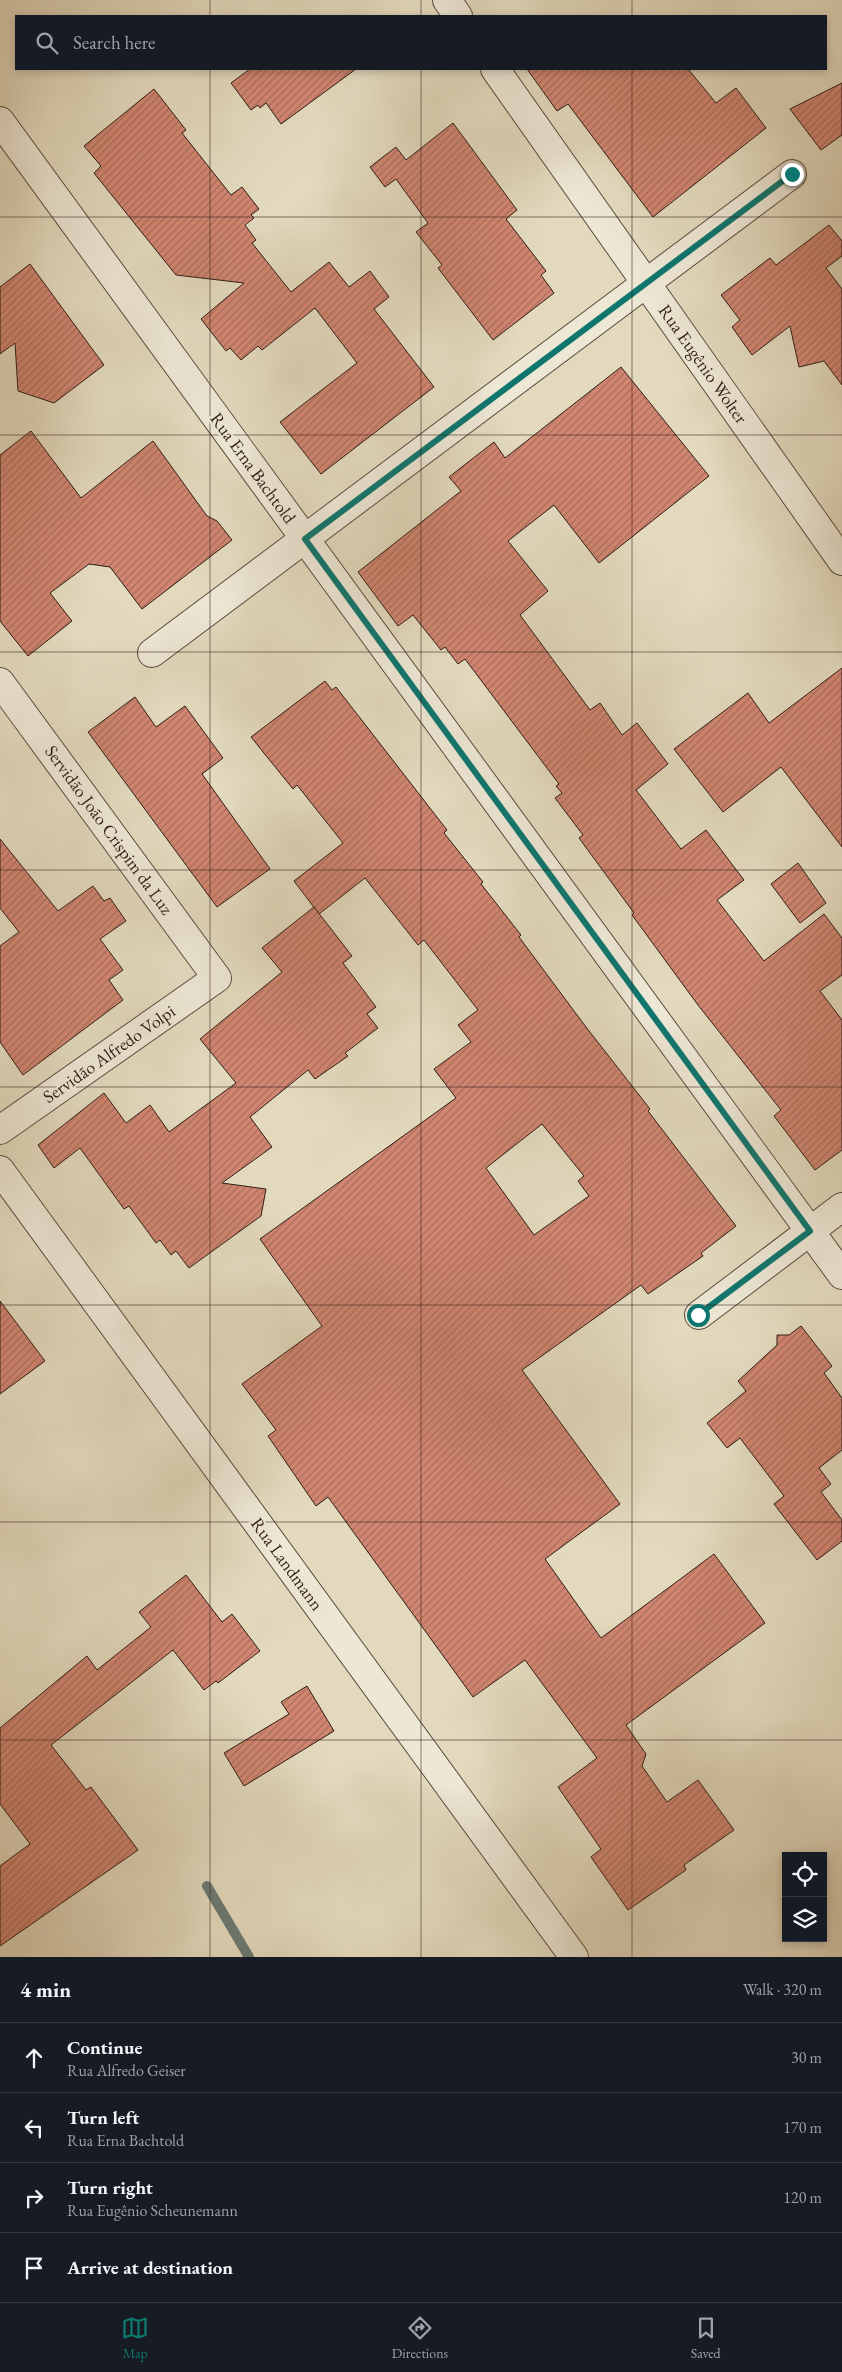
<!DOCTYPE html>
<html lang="en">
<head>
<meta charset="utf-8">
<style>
  :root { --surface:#171b24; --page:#242831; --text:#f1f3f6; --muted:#9ea1a6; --line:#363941; --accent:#0f766e }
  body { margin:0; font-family:"EB Garamond",serif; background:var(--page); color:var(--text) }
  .controls { position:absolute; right:15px; bottom:15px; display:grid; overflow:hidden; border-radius:0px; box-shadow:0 2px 8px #0003 }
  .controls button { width:45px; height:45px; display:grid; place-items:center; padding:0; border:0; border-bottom:1px solid var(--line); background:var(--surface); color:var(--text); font:25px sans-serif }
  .stop { position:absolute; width:15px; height:15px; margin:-11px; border:4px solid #0f766e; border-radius:50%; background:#fff }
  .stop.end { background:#0f766e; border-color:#fff; box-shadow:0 1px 5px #0008 }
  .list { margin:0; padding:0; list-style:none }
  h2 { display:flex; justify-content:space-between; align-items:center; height:65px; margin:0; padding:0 20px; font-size:21px }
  h2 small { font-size:16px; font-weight:400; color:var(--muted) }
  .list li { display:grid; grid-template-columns:32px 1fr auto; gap:15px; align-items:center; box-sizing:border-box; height:70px; padding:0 20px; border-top:1px solid var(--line) }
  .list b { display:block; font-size:19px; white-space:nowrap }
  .list p { margin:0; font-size:16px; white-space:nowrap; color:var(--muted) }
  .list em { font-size:16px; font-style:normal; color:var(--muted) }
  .icon { flex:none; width:28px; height:28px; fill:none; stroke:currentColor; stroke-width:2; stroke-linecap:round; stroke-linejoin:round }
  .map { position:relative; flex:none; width:842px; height:1957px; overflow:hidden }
  .search { position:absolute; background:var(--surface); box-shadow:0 2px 8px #0003; left:15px; right:15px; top:15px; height:55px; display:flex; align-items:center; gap:12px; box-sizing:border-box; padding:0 18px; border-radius:0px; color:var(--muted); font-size:19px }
  .sheet { height:345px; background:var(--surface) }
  nav { display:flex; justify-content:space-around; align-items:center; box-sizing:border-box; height:70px; border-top:1px solid var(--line); background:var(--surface); font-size:14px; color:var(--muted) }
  nav a { display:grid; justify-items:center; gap:2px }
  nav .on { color:var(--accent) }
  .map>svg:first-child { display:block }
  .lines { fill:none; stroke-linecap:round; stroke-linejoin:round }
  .stream { stroke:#6c7b74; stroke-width:10 }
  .building { fill:url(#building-hatch); stroke:#2f1c15; fill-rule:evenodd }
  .minor-casing { stroke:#5c4c3f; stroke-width:30 }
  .minor { stroke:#ede7d5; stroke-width:28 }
  .route { stroke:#0f766e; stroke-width:6 }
  .grid { fill:none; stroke:#2f1c15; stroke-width:1; stroke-opacity:0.55 }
  .labels { text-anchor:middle; stroke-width:4.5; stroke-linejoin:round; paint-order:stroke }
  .street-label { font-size:18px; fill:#2f1c15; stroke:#ede7d5 }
</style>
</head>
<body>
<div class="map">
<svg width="842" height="1957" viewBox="0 0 842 1957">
  <defs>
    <pattern id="building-hatch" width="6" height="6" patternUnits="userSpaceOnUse" patternTransform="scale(1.25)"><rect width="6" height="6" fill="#d18671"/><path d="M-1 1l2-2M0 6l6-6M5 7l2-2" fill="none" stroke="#aa6d5c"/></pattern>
  </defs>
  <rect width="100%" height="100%" fill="#e3dabe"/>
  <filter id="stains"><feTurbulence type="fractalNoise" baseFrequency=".004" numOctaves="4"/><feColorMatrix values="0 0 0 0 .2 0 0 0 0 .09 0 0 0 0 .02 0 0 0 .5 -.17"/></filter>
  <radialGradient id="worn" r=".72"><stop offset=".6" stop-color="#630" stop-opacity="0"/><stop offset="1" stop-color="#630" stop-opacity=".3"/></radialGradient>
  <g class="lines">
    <path class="stream" d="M207 1886 249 1957"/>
  </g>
  <g class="building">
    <path d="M250 69H356L281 124 266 103 260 108 258 105 251 110 231 83Z"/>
    <path d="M527 69H688L716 103 736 88 766 128 653 217 568 104 557 111Z"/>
    <path d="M842 83V135L821 150 790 109Z"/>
    <path d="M154 89 186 130 182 133 231 195 242 187 259 209 251 215 254 218 245 225 256 240 252 243 291 292 329 262 349 287 370 271 389 297 374 309 434 387 321 474 280 422 357 363 315 308 262 350 258 346 241 360 230 348 226 351 201 319 244 283 176 275 94 173 101 166 84 146Z"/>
    <path d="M453 123 517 210 506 219 546 271 541 275 554 293 493 340 438 268 442 265 416 232 428 223 396 179 385 187 370 167 396 147 406 160Z"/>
    <path d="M829 225 842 241V256L826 268 842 289V385L824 361 799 367 790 326 752 355 732 327 740 320 721 295 770 258 776 265Z"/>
    <path d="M30 264 104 365 54 403 18 391 15 343 0 354V287Z"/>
    <path d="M621 367 709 476 599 563 554 505 508 541 548 591 520 615 590 710 600 703 622 735 637 723 668 764 636 790 681 849 706 830 744 880 717 900 764 961 824 914 842 938V975L820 991 842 1020V1150L815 1170 774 1116 781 1110 698 1005 632 915 634 913 579 838 583 835 555 798 562 793 556 786 559 784 465 659 458 664 445 647 441 650 413 615 398 626 358 572 461 491 449 477 494 442 505 458Z"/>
    <path d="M31 431 81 498 153 441 207 516 217 521 232 540 142 609 110 567 89 564 50 593 72 621 28 656 0 621V455Z"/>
    <path d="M842 668V847L781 767 723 812 674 749 748 693 769 723Z"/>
    <path d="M325 681 332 690 336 687 447 830 444 833 483 882 481 884 521 935 519 937 586 1027 650 1109 648 1111 736 1226 701 1253 703 1256 648 1294 641 1285 522 1370 620 1504 545 1559 601 1638 714 1554 765 1623 626 1725 646 1754 642 1766 667 1802 698 1780 734 1830 684 1865 686 1870 628 1910 591 1857 601 1849 558 1787 597 1758 525 1660 473 1697 328 1497 316 1506 268 1436 276 1430 242 1384 322 1326 260 1239 456 1098 434 1069 471 1042 458 1025 478 1010 424 940 418 945 365 878 319 914 294 881 343 843 297 785 293 789 251 737ZM542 1124 584 1176 578 1181 589 1196 534 1235 486 1168Z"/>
    <path d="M135 697 156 727 185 706 223 758 202 774 270 869 217 907 88 732Z"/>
    <path d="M0 839 58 911 93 886 104 901 110 898 126 921 100 939 123 970 109 980 123 1000 23 1075 0 1042V946L19 932 0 908Z"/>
    <path d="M798 863 826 903 800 923 771 884Z"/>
    <path d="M314 907 352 956 343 963 376 1007 367 1014 378 1028 345 1053 348 1056 315 1079 308 1070 250 1117 272 1147 222 1183 266 1189 261 1216 189 1268 176 1251 171 1255 160 1240 156 1243 129 1206 124 1209 80 1148 54 1168 38 1145 104 1093 126 1123 150 1105 169 1132 236 1083 200 1039 282 972 262 948Z"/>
    <path d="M0 1301 45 1361 0 1394Z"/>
    <path d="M801 1326 832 1366 824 1373 842 1398V1450L819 1468 831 1484 821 1492 842 1520V1541L817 1560 774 1504 784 1496 740 1438 727 1448 707 1423 746 1391 738 1381 777 1345V1335H789Z"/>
    <path d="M186 1575 222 1622 232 1614 260 1651 218 1683 216 1681 204 1690 173 1650 51 1745 86 1790 91 1787 138 1850 0 1946V1866L30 1844 0 1804V1728L87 1656 97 1670 151 1627 139 1612Z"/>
    <path d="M307 1686 334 1731 244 1786 224 1753 289 1714 281 1702Z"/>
  </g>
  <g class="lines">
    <g class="minor-casing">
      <g id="minor">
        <path d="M447 0 458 16"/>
        <path d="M495 69 842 561"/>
        <path d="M0 121 842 1275"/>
        <path d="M152 653 792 174"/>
        <path d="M0 682 217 978 0 1130"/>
        <path d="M0 1170 574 1957"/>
        <path d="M699 1315 842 1207"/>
      </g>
    </g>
    <use href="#minor" class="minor"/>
  </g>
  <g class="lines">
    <path class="route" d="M698 1315 810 1231 305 539 792 174"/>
  </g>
  <path class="grid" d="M210 0V16M421 0V16M632 0V16M210 69V1957M421 69V1957M632 69V1957M0 217H842M0 435H842M0 652H842M0 870H842M0 1087H842M0 1305H842M0 1522H842M0 1740H842"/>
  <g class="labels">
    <g class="street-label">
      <text transform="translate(703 364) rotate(55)" y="6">Rua Eugênio Wolter</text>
      <text transform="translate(253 468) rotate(54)" y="6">Rua Erna Bachtold</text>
      <text transform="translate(109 830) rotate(54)" y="6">Servidão João Crispim da Luz</text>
      <text transform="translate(109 1054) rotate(-35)" y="6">Servidão Alfredo Volpi</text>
      <text transform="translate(287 1564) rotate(54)" y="6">Rua Landmann</text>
    </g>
  </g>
  <rect width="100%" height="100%" filter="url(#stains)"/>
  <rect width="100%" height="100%" fill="url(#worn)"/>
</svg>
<div class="controls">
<button><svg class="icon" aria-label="locate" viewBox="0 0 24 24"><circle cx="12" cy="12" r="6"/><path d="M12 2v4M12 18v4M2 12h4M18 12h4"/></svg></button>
<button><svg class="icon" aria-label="layers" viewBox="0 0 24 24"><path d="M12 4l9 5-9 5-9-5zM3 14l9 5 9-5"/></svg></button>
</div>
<div class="stop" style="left:698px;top:1315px"></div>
<div class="stop end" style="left:792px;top:174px"></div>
<div class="search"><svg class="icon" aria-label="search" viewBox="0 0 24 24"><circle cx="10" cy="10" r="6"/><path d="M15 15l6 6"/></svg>Search here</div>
</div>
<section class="sheet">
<h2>4 min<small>Walk · 320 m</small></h2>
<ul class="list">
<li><svg class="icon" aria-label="ahead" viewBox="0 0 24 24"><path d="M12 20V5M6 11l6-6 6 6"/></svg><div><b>Continue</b><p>Rua Alfredo Geiser</p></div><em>30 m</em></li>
<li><svg class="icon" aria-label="left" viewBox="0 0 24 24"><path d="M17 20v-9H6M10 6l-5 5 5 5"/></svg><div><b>Turn left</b><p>Rua Erna Bachtold</p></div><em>170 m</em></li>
<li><svg class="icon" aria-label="right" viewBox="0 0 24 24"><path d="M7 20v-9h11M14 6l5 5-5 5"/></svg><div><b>Turn right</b><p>Rua Eugênio Scheunemann</p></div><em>120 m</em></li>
<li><svg class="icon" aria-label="arrive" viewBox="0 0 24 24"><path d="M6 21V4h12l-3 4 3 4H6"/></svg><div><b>Arrive at destination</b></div></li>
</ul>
</section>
<nav>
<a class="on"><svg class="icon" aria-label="map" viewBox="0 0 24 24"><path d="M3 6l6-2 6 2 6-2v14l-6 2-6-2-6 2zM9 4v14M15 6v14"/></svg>Map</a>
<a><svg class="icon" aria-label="directions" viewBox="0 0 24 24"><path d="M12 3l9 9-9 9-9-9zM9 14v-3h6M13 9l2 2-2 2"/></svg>Directions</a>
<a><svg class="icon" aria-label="saved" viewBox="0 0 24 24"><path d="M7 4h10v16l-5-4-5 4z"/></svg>Saved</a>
</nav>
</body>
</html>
